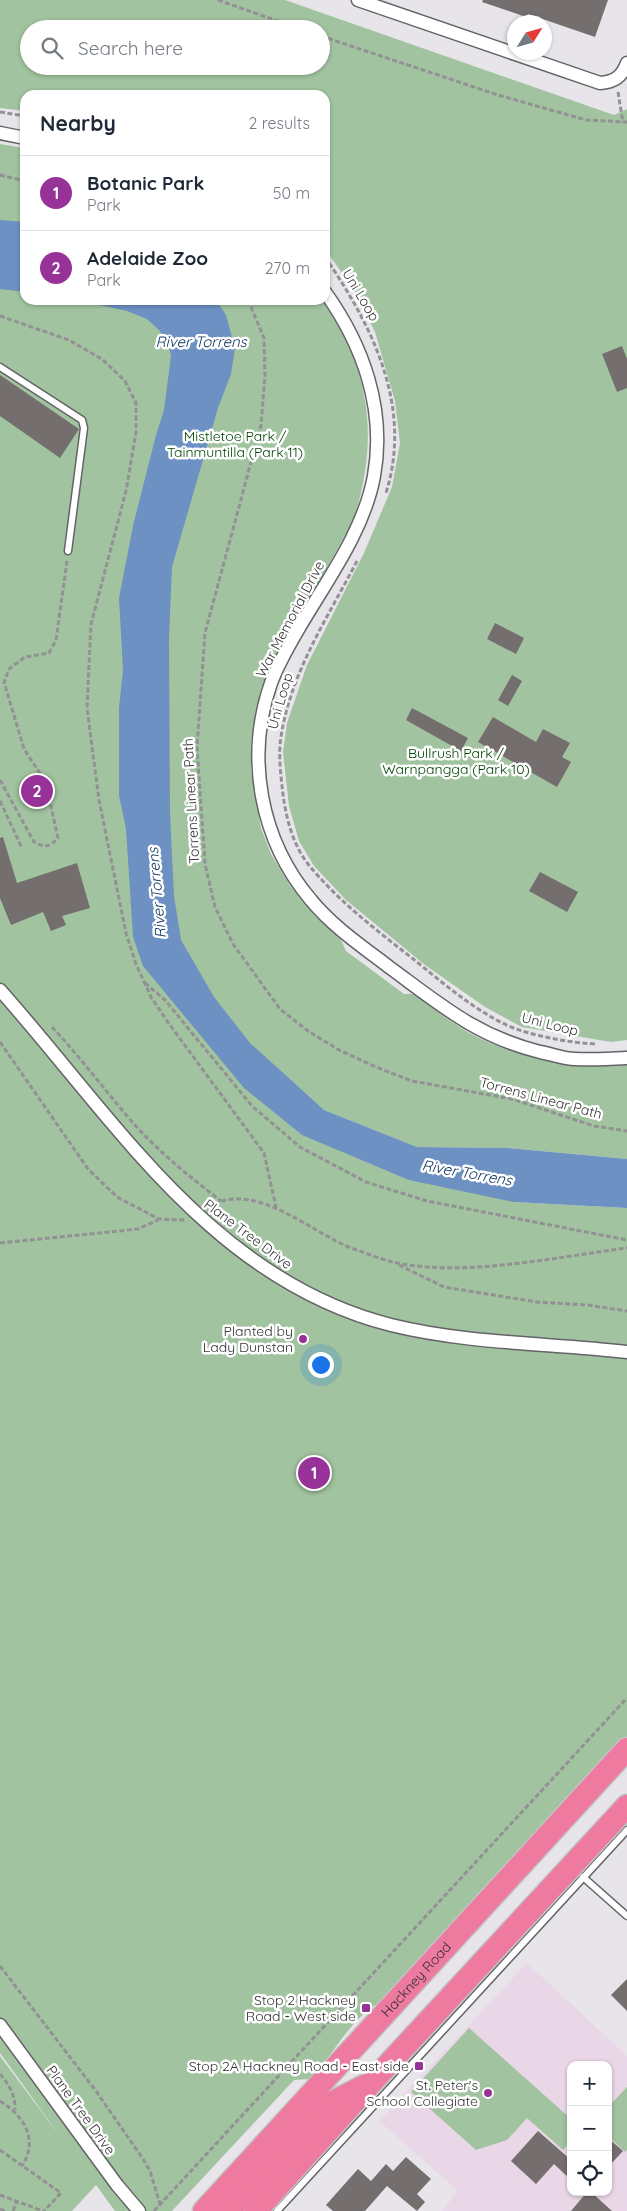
<!DOCTYPE html>
<html lang="en">
<head>
<meta charset="utf-8">
<style>
  :root { --surface:#fff; --page:#f2f2f3; --text:#1f2937; --muted:#747a83; --line:#e0e1e3; --accent:#973298 }
  body { margin:0; font-family:Quicksand,sans-serif; background:var(--page); color:var(--text) }
  .controls { position:absolute; right:15px; bottom:15px; display:grid; overflow:hidden; border-radius:10px; box-shadow:0 1px 4px #0004 }
  .controls button { width:45px; height:45px; display:grid; place-items:center; padding:0; border:0; border-bottom:1px solid var(--line); background:var(--surface); color:var(--text); font:25px sans-serif }
  .compass { position:absolute; left:507px; top:15px; width:45px; height:45px; border-radius:50%; background:var(--surface); box-shadow:0 1px 4px #0004; rotate:53deg }
  .you { position:absolute; left:320px; top:1364px; width:18px; height:18px; margin:-12px; border:4px solid #fff; border-radius:50%; background:#1a73e8; box-shadow:0 0 0 8px #1a73e833 }
  .badge { display:grid; place-items:center; width:32px; height:32px; border-radius:50%; background:var(--accent); color:#fff; font-size:16px; font-weight:700 }
  .pin { position:absolute; translate:-50% -50%; border:2px solid #fff; box-shadow:0 1px 5px #0006 }
  .list { margin:0; padding:0; list-style:none }
  h2 { display:flex; justify-content:space-between; align-items:center; height:65px; margin:0; padding:0 20px; font-size:21px }
  h2 small { font-size:16px; font-weight:400; color:var(--muted) }
  .list li { display:grid; grid-template-columns:32px 1fr auto; gap:15px; align-items:center; box-sizing:border-box; height:75px; padding:0 20px; border-top:1px solid var(--line) }
  .list b { display:block; font-size:19px; white-space:nowrap }
  .list p { margin:0; font-size:16px; white-space:nowrap; color:var(--muted) }
  .list em { font-size:16px; font-style:normal; color:var(--muted) }
  .icon { flex:none; width:28px; height:28px; fill:none; stroke:currentColor; stroke-width:2; stroke-linecap:round; stroke-linejoin:round }
  .map { position:relative; flex:none; width:627px; height:2211px; overflow:hidden }
  .search { position:absolute; background:var(--surface); box-shadow:0 1px 4px #0004; left:20px; top:20px; width:310px; height:55px; display:flex; align-items:center; gap:12px; box-sizing:border-box; padding:0 18px; border-radius:28px; color:var(--muted); font-size:19px }
  .panel { position:absolute; background:var(--surface); box-shadow:0 1px 4px #0004; left:20px; top:90px; width:310px; height:215px; border-radius:15px }
  .map>svg:first-child { display:block }
  .education { fill:#e9d6e6; fill-rule:evenodd }
  .green { fill:#a1c39f; fill-rule:evenodd }
  .water { fill:#6d91c2 }
  .building { fill:#746e6e }
  .lines { fill:none; stroke-linecap:round; stroke-linejoin:round }
  .lane-casing { stroke:#646367; stroke-width:9 }
  .street-casing { stroke:#646367; stroke-width:15 }
  .highway-casing { stroke:#c2c2c3; stroke-width:25 }
  .path { stroke:#929194; stroke-width:3; stroke-dasharray:5 2.5; stroke-linecap:butt }
  .lane { stroke:#fff; stroke-width:6 }
  .street { stroke:#fff; stroke-width:12 }
  .highway { stroke:#ee7aa0; stroke-width:22 }
  .poi-dot { fill:#973298; stroke:#fff; stroke-width:2 }
  .labels { text-anchor:middle; stroke-width:5; stroke-linejoin:round; paint-order:stroke }
  .street-label { font-size:14px; fill:#353436; stroke:#fff }
  .park-label { font-size:14px; fill:#004503; stroke:#fff }
  .poi-label { font-size:14px; fill:#353436; stroke:#fff; text-anchor:end }
  .water-label { font-size:15px; font-style:italic; fill:#0b315e; stroke:#fff }
</style>
</head>
<body>
<div class="map">
<svg width="627" height="2211" viewBox="0 0 627 2211">
  <rect width="100%" height="100%" fill="#e7e5ea"/>
  <path class="education" d="M527 1963 627 2056V2211H442L458 2191 379 2121ZM571 2065H608V2192H571Z"/>
  <g class="green">
    <path d="M0 0H285L614 115 627 109V1040L611 1042 522 1027 485 1007 425 965 346 900 314 866 299 841 289 806 283 752 287 723 307 665 364 553 392 487 400 443 395 401 375 332 354 290 325 249V95H25V111L0 108ZM29 29H321V66H29Z"/>
    <path d="M0 144 25 148V300H323C371 370 379 438 354 519L279 653 261 700 251 742V770L261 828 271 854 289 884 313 914 341 940 346 951 404 994H414C434 1009 455 1026 477 1037 524 1060 576 1067 627 1065V1159L508 1148 417 1147 324 1110 272 1064 245 1088 514 1202 627 1208V1737L386 1999C351 2015 336 2052 311 2079L294 2080 172 2211H115L96 2185 72 2211H0V2056L62 2139 0 2053Z"/>
    <path d="M469 2028 571 2119V2141L563 2150 527 2118 507 2140 476 2150 411 2092Z"/>
    <path d="M627 2087V2150L625 2152 608 2136V2107Z"/>
  </g>
  <g class="water">
    <path d="M0 220 25 222V292L0 289Z"/>
    <path d="M76 300H216L226 315 235 348 231 374 218 408 172 567 169 638 170 813 174 896 181 940 214 997 250 1043 324 1110 417 1147 508 1148 627 1159V1208L514 1202 409 1180 302 1135 244 1088 143 966 133 937 126 829 119 795V708L123 670 119 598 133 526 156 435 164 410 171 356 168 343 159 330 147 319 127 311Z"/>
  </g>
  <g class="building">
    <path d="M483 0H608L595 37 528 14 526 17 482 2Z"/>
    <path d="M622 346 627 359V388L617 392 602 354Z"/>
    <path d="M0 375 79 429 60 458 0 416Z"/>
    <path d="M495 623 524 638 516 654 487 639Z"/>
    <path d="M512 675 522 681 508 706 498 700Z"/>
    <path d="M412 708 468 738 461 751 406 720Z"/>
    <path d="M493 717 536 742 543 729 570 743 562 757 571 762 557 787 478 742Z"/>
    <path d="M3 837 17 883 77 863 90 908 62 916 66 925 51 931 43 912 11 925 0 898V838Z"/>
    <path d="M540 872 578 892 567 912 529 891Z"/>
    <path d="M627 1979V2011L611 1995Z"/>
    <path d="M538 2131 571 2160V2180L554 2164 536 2184 511 2161Z"/>
    <path d="M608 2138 623 2151 608 2167Z"/>
    <path d="M406 2157 431 2179 417 2194 425 2202 417 2211 387 2186 365 2211H333L326 2205 358 2169 371 2181 386 2164 393 2171Z"/>
    <path d="M587 2192H591L612 2211H571Z"/>
  </g>
  <g class="lines">
    <g class="lane-casing">
      <g id="lane">
        <path d="M0 367 82 420 84 428 68 551"/>
        <path d="M583 1877 627 1916"/>
        <path d="M277 2211 627 1830"/>
      </g>
    </g>
    <g class="street-casing">
      <g id="street">
        <path d="M358 0 600 83C614 82 622 77 627 63"/>
        <path d="M0 133 25 138"/>
        <path d="M325 292C363 345 386 409 374 476 364 531 327 580 299 628 289 645 278 664 271 683 245 757 260 840 311 900 332 926 363 947 389 967 441 1005 476 1036 540 1052 552 1054 564 1059 575 1059 592 1060 610 1059 627 1058"/>
        <path d="M0 990C115 1119 212 1280 391 1325 468 1344 549 1343 627 1352"/>
        <path d="M0 2025 117 2185 139 2211"/>
      </g>
    </g>
    <g class="highway-casing">
      <g id="highway">
        <path id="s1" d="M204 2211 627 1749"/>
        <path d="M229 2211 327 2105 364 2086"/>
        <path d="M256 2211 372 2082 627 1806"/>
      </g>
    </g>
    <g class="path">
      <path d="M218 0 300 29"/>
      <path d="M321 36 498 95 586 120 627 122"/>
      <path d="M618 92 623 123"/>
      <path d="M0 112 25 116"/>
      <path d="M0 175 25 181"/>
      <path d="M325 257C373 327 413 407 386 493"/>
      <path d="M248 300 264 338 265 376 261 425 205 633 197 747 205 864 215 907 233 944 280 1009 308 1031 339 1050 376 1067 412 1081 512 1099 594 1126 627 1131"/>
      <path d="M0 316 69 340 102 359 125 381 136 403V432L126 491 91 624 87 708 99 800 126 933 136 964 151 997 167 1021 264 1153 276 1207"/>
      <path d="M357 561C327 619 287 678 280 745 279 761 281 778 283 794 286 818 293 845 308 864 337 900 376 930 412 958 443 983 484 1019 522 1031 546 1038 572 1043 597 1044"/>
      <path d="M0 780 34 842C45 848 50 847 58 838L48 793 43 778 24 749 4 682 9 669 25 657 49 653 56 640 67 561"/>
      <path d="M0 801 22 848"/>
      <path d="M145 983 165 1000 252 1106 300 1147 366 1182 427 1201 627 1240"/>
      <path d="M52 1027C81 1058 106 1092 134 1124 160 1153 190 1177 221 1201"/>
      <path d="M0 1042 88 1169 117 1197 159 1219 186 1220"/>
      <path d="M208 1208C253 1177 312 1234 354 1249 368 1254 383 1260 397 1263 467 1277 556 1257 627 1248"/>
      <path d="M0 1243 138 1229 158 1220"/>
      <path d="M399 1265 444 1287 537 1302 587 1305 627 1311"/>
      <path d="M0 1966 96 2091 143 2159 150 2171 160 2204"/>
      <path d="M0 2074C9 2084 16 2097 15 2110"/>
      <path d="M0 2101C24 2116 39 2139 22 2166"/>
      <path d="M0 2150 61 2193 44 2211"/>
      <path d="M0 2195 43 2211"/>
      <path d="M0 2209 5 2211"/>
      <path d="M13 2211 17 2201"/>
      <path d="M154 2211 627 1698"/>
    </g>
    <use href="#lane" class="lane"/>
    <use href="#street" class="street"/>
    <use href="#highway" class="highway"/>
  </g>
  <g class="poi-dot">
    <circle cx="303" cy="1339" r="5"/>
    <rect x="361" y="2003" width="10" height="10" rx="2.5"/>
    <rect x="414" y="2061" width="10" height="10" rx="2.5"/>
    <circle cx="488" cy="2093" r="5"/>
  </g>
  <g class="labels">
    <g class="street-label">
      <text transform="translate(361 295) rotate(59)" y="5">Uni Loop</text>
      <text transform="translate(290 619) rotate(-62)" y="5">War Memorial Drive</text>
      <text transform="translate(280 701) rotate(-74)" y="5">Uni Loop</text>
      <text transform="translate(191 801) rotate(-93)" y="5">Torrens Linear Path</text>
      <text transform="translate(550 1024) rotate(14)" y="5">Uni Loop</text>
      <text transform="translate(541 1098) rotate(15)" y="5">Torrens Linear Path</text>
      <text transform="translate(248 1234) rotate(37)" y="5">Plane Tree Drive</text>
      <text dy="5" stroke="none"><textPath href="#s1" startOffset="314">Hackney Road</textPath></text>
      <text transform="translate(81 2110) rotate(54)" y="5">Plane Tree Drive</text>
    </g>
    <g class="park-label">
      <text x="235" y="441">Mistletoe Park /<tspan x="235" dy="16">Tainmuntilla (Park 11)</tspan></text>
      <text x="456" y="758">Bullrush Park /<tspan x="456" dy="16">Warnpangga (Park 10)</tspan></text>
    </g>
    <g class="poi-label">
      <text x="293" y="1336">Planted by<tspan x="293" dy="16">Lady Dunstan</tspan></text>
      <text x="356" y="2005">Stop 2 Hackney<tspan x="356" dy="16">Road - West side</tspan></text>
      <text x="409" y="2071">Stop 2A Hackney Road - East side</text>
      <text x="478" y="2090">St. Peter's<tspan x="478" dy="16">School Collegiate</tspan></text>
    </g>
    <g class="water-label">
      <text x="201" y="347">River Torrens</text>
      <text transform="translate(157 893) rotate(-95)" y="5">River Torrens</text>
      <text transform="translate(467 1173) rotate(10)" y="5">River Torrens</text>
    </g>
  </g>
</svg>
<div class="controls">
<button>+</button>
<button>−</button>
<button><svg class="icon" aria-label="locate" viewBox="0 0 24 24"><circle cx="12" cy="12" r="6"/><path d="M12 2v4M12 18v4M2 12h4M18 12h4"/></svg></button>
</div>
<svg class="compass" viewBox="-18 -18 36 36"><path d="M0-13l5 13h-10z" fill="#e53935"/><path d="M0 13l5-13h-10z" fill="#747a83"/></svg>
<div class="you"></div>
<div class="pin badge" style="left:314px;top:1473px">1</div>
<div class="pin badge" style="left:37px;top:791px">2</div>
<div class="search"><svg class="icon" aria-label="search" viewBox="0 0 24 24"><circle cx="10" cy="10" r="6"/><path d="M15 15l6 6"/></svg>Search here</div>
<section class="panel">
<h2>Nearby<small>2 results</small></h2>
<ul class="list">
<li><span class="badge">1</span><div><b>Botanic Park</b><p>Park</p></div><em>50 m</em></li>
<li><span class="badge">2</span><div><b>Adelaide Zoo</b><p>Park</p></div><em>270 m</em></li>
</ul>
</section>
</div>
</body>
</html>
